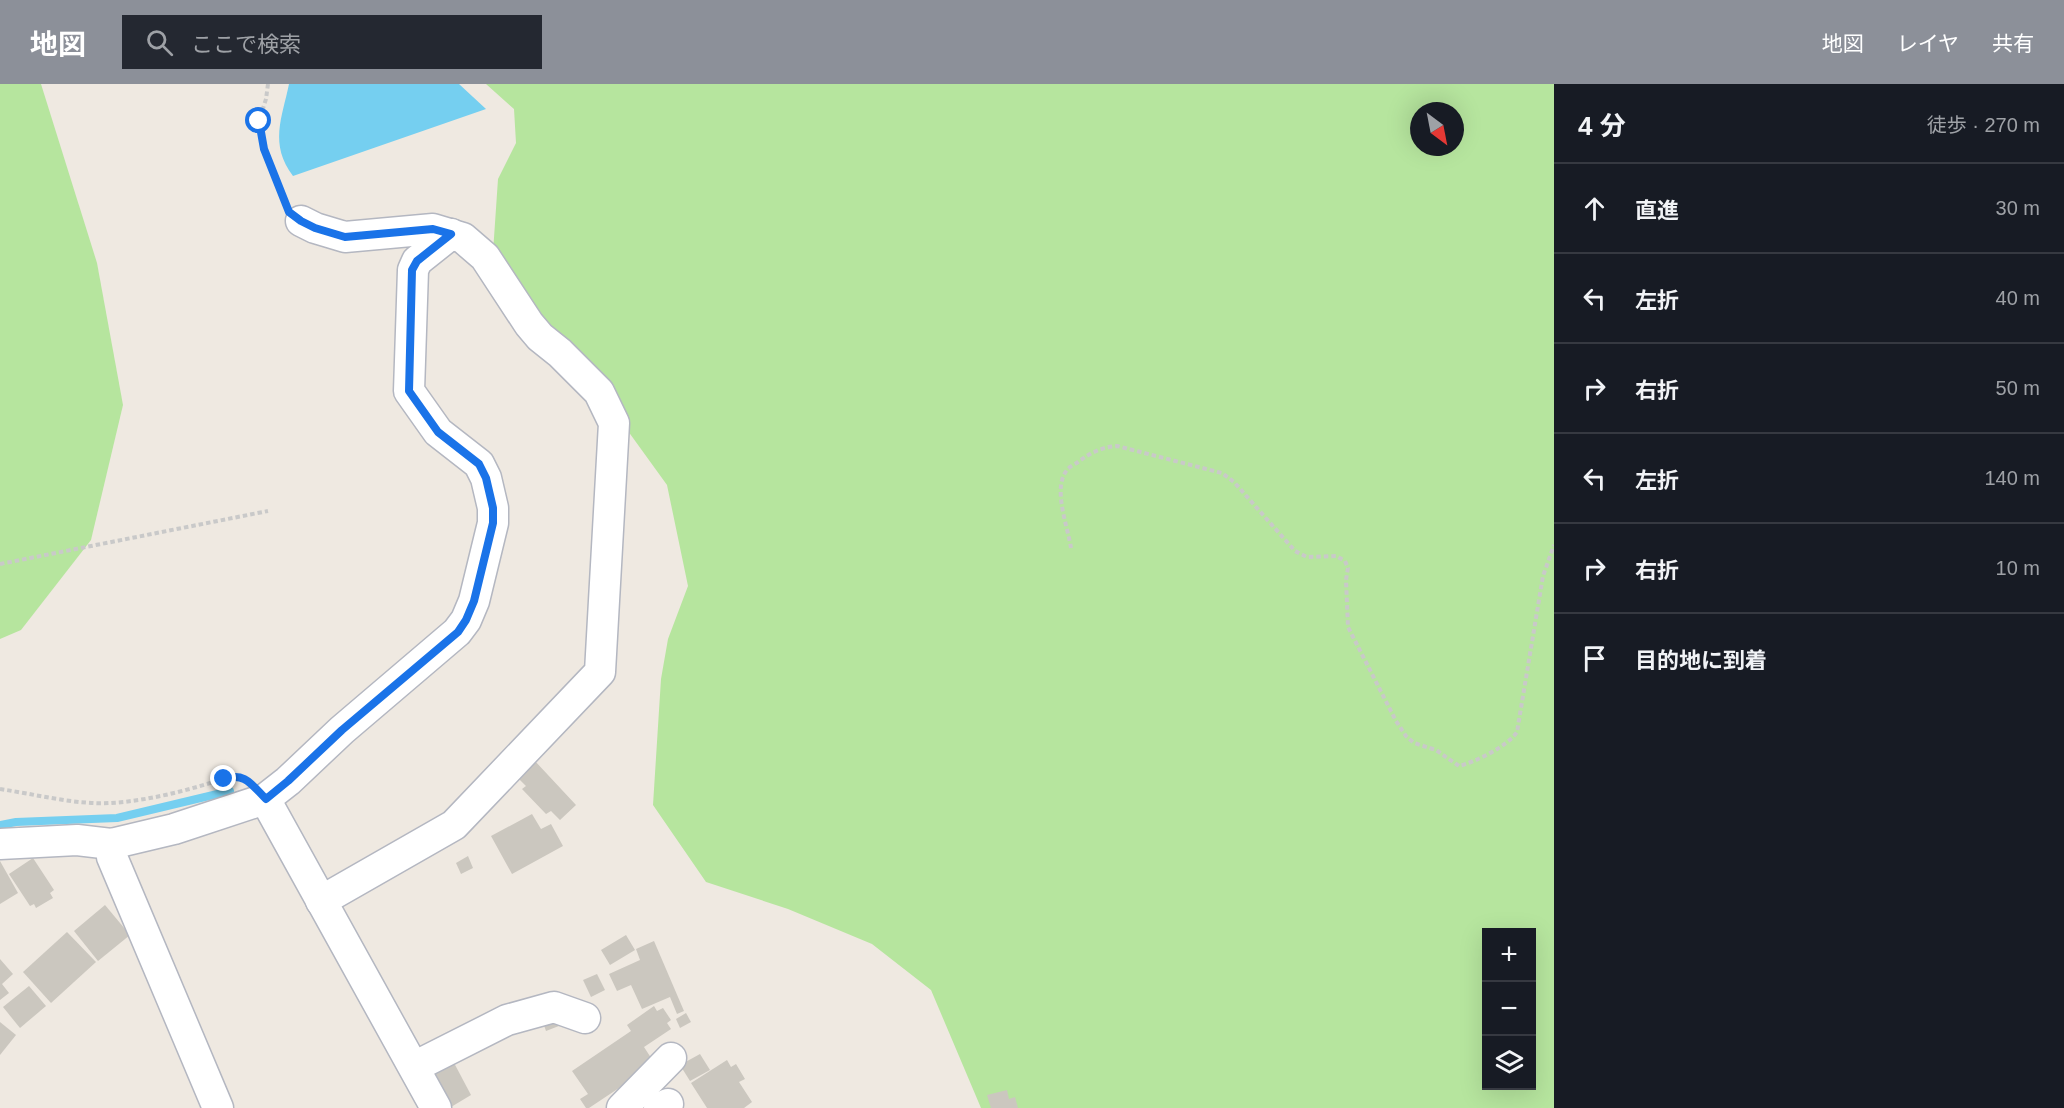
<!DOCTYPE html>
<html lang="ja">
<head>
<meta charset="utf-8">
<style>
  :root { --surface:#171b24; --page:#242831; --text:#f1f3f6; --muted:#9ea1a6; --line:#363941; --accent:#8c9099 }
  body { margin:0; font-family:Helvetica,"Noto Sans JP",sans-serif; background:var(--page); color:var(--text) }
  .controls { position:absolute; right:18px; bottom:18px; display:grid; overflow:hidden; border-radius:0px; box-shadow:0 6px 24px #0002 }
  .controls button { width:54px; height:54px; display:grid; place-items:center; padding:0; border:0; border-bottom:2px solid var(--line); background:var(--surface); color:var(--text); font:30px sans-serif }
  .compass { position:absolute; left:1410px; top:18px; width:54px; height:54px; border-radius:50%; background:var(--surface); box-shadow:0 6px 24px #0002; rotate:148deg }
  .stop { position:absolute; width:18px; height:18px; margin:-14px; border:4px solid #1a73e8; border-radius:50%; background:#fff }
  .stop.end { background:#1a73e8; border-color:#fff; box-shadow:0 2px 6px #0008 }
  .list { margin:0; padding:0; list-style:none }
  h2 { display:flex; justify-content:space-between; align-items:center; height:78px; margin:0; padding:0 24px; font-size:26px }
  h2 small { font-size:20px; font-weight:400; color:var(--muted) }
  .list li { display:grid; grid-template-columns:39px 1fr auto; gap:18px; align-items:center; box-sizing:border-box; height:90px; padding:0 24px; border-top:2px solid var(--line) }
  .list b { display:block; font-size:22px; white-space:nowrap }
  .list em { font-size:20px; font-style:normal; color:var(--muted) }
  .icon { flex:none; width:33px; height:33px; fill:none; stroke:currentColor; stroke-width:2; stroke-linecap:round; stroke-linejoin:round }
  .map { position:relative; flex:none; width:1554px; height:1024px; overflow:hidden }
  header { display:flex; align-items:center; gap:36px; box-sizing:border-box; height:84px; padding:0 30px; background:var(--accent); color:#fff }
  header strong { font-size:28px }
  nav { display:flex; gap:33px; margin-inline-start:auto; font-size:21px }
  .search { width:420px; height:54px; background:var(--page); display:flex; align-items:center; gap:15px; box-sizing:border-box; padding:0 21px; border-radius:0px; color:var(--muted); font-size:22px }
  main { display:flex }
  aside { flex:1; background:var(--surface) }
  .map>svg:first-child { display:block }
  .green { fill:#b6e59e; fill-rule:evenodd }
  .water { fill:#75cff0 }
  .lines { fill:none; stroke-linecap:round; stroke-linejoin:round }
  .stream { stroke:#75cff0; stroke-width:8 }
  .building { fill:#cbc7bf }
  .minor-casing { stroke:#b4b7c1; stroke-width:33 }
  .path { stroke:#c9c9c9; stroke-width:4; stroke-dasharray:4.5 3; stroke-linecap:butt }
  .minor { stroke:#fff; stroke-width:30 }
  .route { stroke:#1a73e8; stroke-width:8 }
</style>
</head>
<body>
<header>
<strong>地図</strong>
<div class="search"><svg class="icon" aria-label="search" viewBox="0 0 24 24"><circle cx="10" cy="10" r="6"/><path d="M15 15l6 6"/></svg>ここで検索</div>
<nav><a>地図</a><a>レイヤ</a><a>共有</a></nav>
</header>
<main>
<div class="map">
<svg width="1554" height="1024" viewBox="0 0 1554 1024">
  <rect width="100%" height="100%" fill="#efe9e1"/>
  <g class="green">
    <path d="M0 0H41L97 179 123 321 91 456 21 546 0 555Z"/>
    <path d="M486 0H1554V1024H981L931 906 872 860 788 825 706 798 653 721 661 595 668 555 688 502 667 401 607 318 492 183 498 95 516 59 514 25ZM1419 27H1455V63H1419ZM1486 848H1532V1002H1486Z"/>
  </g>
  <path class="water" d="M289 0H459L486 25 293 92C269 60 282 34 289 0Z"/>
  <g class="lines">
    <path class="stream" d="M0 741 16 738 117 734 230 707"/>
  </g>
  <g class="building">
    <path d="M534 676 576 721 560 736 551 727 546 730 522 705 526 702 517 693Z"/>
    <path d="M532 730 541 745 551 740 563 762 512 790 491 752Z"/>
    <path d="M468 772 473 784 461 790 456 779Z"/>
    <path d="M33 774 54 806 50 809 53 814 36 824 34 820 30 822 9 790Z"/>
    <path d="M0 777 18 809 0 820Z"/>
    <path d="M105 821 130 851 98 877 74 847Z"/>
    <path d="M67 848 96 878 51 919 23 888Z"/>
    <path d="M626 851 635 866 610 881 601 866Z"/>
    <path d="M654 857 684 927 677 930 670 913 642 925 631 901 617 907 609 890 640 876 636 865Z"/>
    <path d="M0 875 13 890 2 900 9 909 0 916Z"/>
    <path d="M597 890 605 906 591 913 583 896Z"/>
    <path d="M29 902 46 922 20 944 3 923Z"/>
    <path d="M654 922 657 927 663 924 671 936 667 939 671 945 644 963 655 980 589 1024H586L580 1015 588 1010 572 987 631 947 627 941Z"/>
    <path d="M686 929 691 938 680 944 676 935Z"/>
    <path d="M540 930 564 940 546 947Z"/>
    <path d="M0 938 16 951 0 971Z"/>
    <path d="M700 970 710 986 690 997 680 981Z"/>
    <path d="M727 976 731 983 736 980 745 995 739 998 752 1018 744 1024H707L691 999Z"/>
    <path d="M453 977 471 1011 451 1023 433 989Z"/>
    <path d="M1007 1006 1009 1015 1015 1013 1018 1024H991L987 1011Z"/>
  </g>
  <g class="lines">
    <g class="minor-casing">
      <g id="minor">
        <path d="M301 137 315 144 345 153 433 145 463 154 485 173 529 240 540 253 560 269 599 308 614 339 600 588 454 741 321 817"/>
        <path d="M265 715 288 697 342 646 457 548 466 536 474 517 493 439V424L486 394 479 380 438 348 409 307 413 186 417 177 451 150"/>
        <path d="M0 760 77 756 111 760 174 745 265 715 436 1024"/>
        <path d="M111 760 112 773 218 1024"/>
        <path d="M414 983 507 936 554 923 585 934"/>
        <path d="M622 1024 671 974"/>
        <path d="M659 1024 668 1020"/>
      </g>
    </g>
    <g class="path">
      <path d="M268 0 266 15 259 37 264 65 284 117"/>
      <path d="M1071 464C1068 443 1052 404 1067 386 1069 383 1075 380 1078 378 1090 369 1102 363 1117 362L1222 389 1234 398 1295 467 1307 473 1336 472 1345 477 1348 484 1346 496 1348 543 1396 637 1406 652 1414 659 1436 666 1459 682C1475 678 1508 662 1517 648L1543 492 1554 461"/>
      <path d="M0 480 268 427"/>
      <path d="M0 705C34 710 76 721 110 719 150 717 197 704 235 691L241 693"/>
    </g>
    <use href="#minor" class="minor"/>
  </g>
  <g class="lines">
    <path class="route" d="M224 695C245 688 251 700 266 715L288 697 342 646 458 548 466 536 474 517 493 439V424L486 394 479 380 438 348 409 307 412 186 417 177 451 150 433 145 345 153 315 144 301 137 289 128 264 65 259 37"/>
  </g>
</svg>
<div class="controls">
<button>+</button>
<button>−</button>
<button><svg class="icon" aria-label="layers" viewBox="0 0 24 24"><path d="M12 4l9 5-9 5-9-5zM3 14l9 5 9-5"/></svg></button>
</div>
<svg class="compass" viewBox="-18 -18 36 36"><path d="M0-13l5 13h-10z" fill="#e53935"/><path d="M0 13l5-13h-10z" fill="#9ea1a6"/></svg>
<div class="stop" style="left:259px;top:37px"></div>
<div class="stop end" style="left:224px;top:695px"></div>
</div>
<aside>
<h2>4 分<small>徒歩 · 270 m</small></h2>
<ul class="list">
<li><svg class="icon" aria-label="ahead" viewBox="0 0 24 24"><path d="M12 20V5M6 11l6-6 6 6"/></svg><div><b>直進</b></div><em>30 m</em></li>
<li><svg class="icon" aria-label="left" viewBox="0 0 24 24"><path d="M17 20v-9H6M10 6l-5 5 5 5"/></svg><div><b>左折</b></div><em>40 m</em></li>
<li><svg class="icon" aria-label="right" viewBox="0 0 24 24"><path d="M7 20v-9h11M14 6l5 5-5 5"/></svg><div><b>右折</b></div><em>50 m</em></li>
<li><svg class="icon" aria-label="left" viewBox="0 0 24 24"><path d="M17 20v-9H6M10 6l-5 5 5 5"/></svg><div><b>左折</b></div><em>140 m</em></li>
<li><svg class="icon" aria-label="right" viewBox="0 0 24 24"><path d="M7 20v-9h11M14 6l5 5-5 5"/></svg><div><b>右折</b></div><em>10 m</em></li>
<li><svg class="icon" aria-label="arrive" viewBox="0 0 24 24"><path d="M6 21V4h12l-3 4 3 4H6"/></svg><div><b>目的地に到着</b></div></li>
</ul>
</aside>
</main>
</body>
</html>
